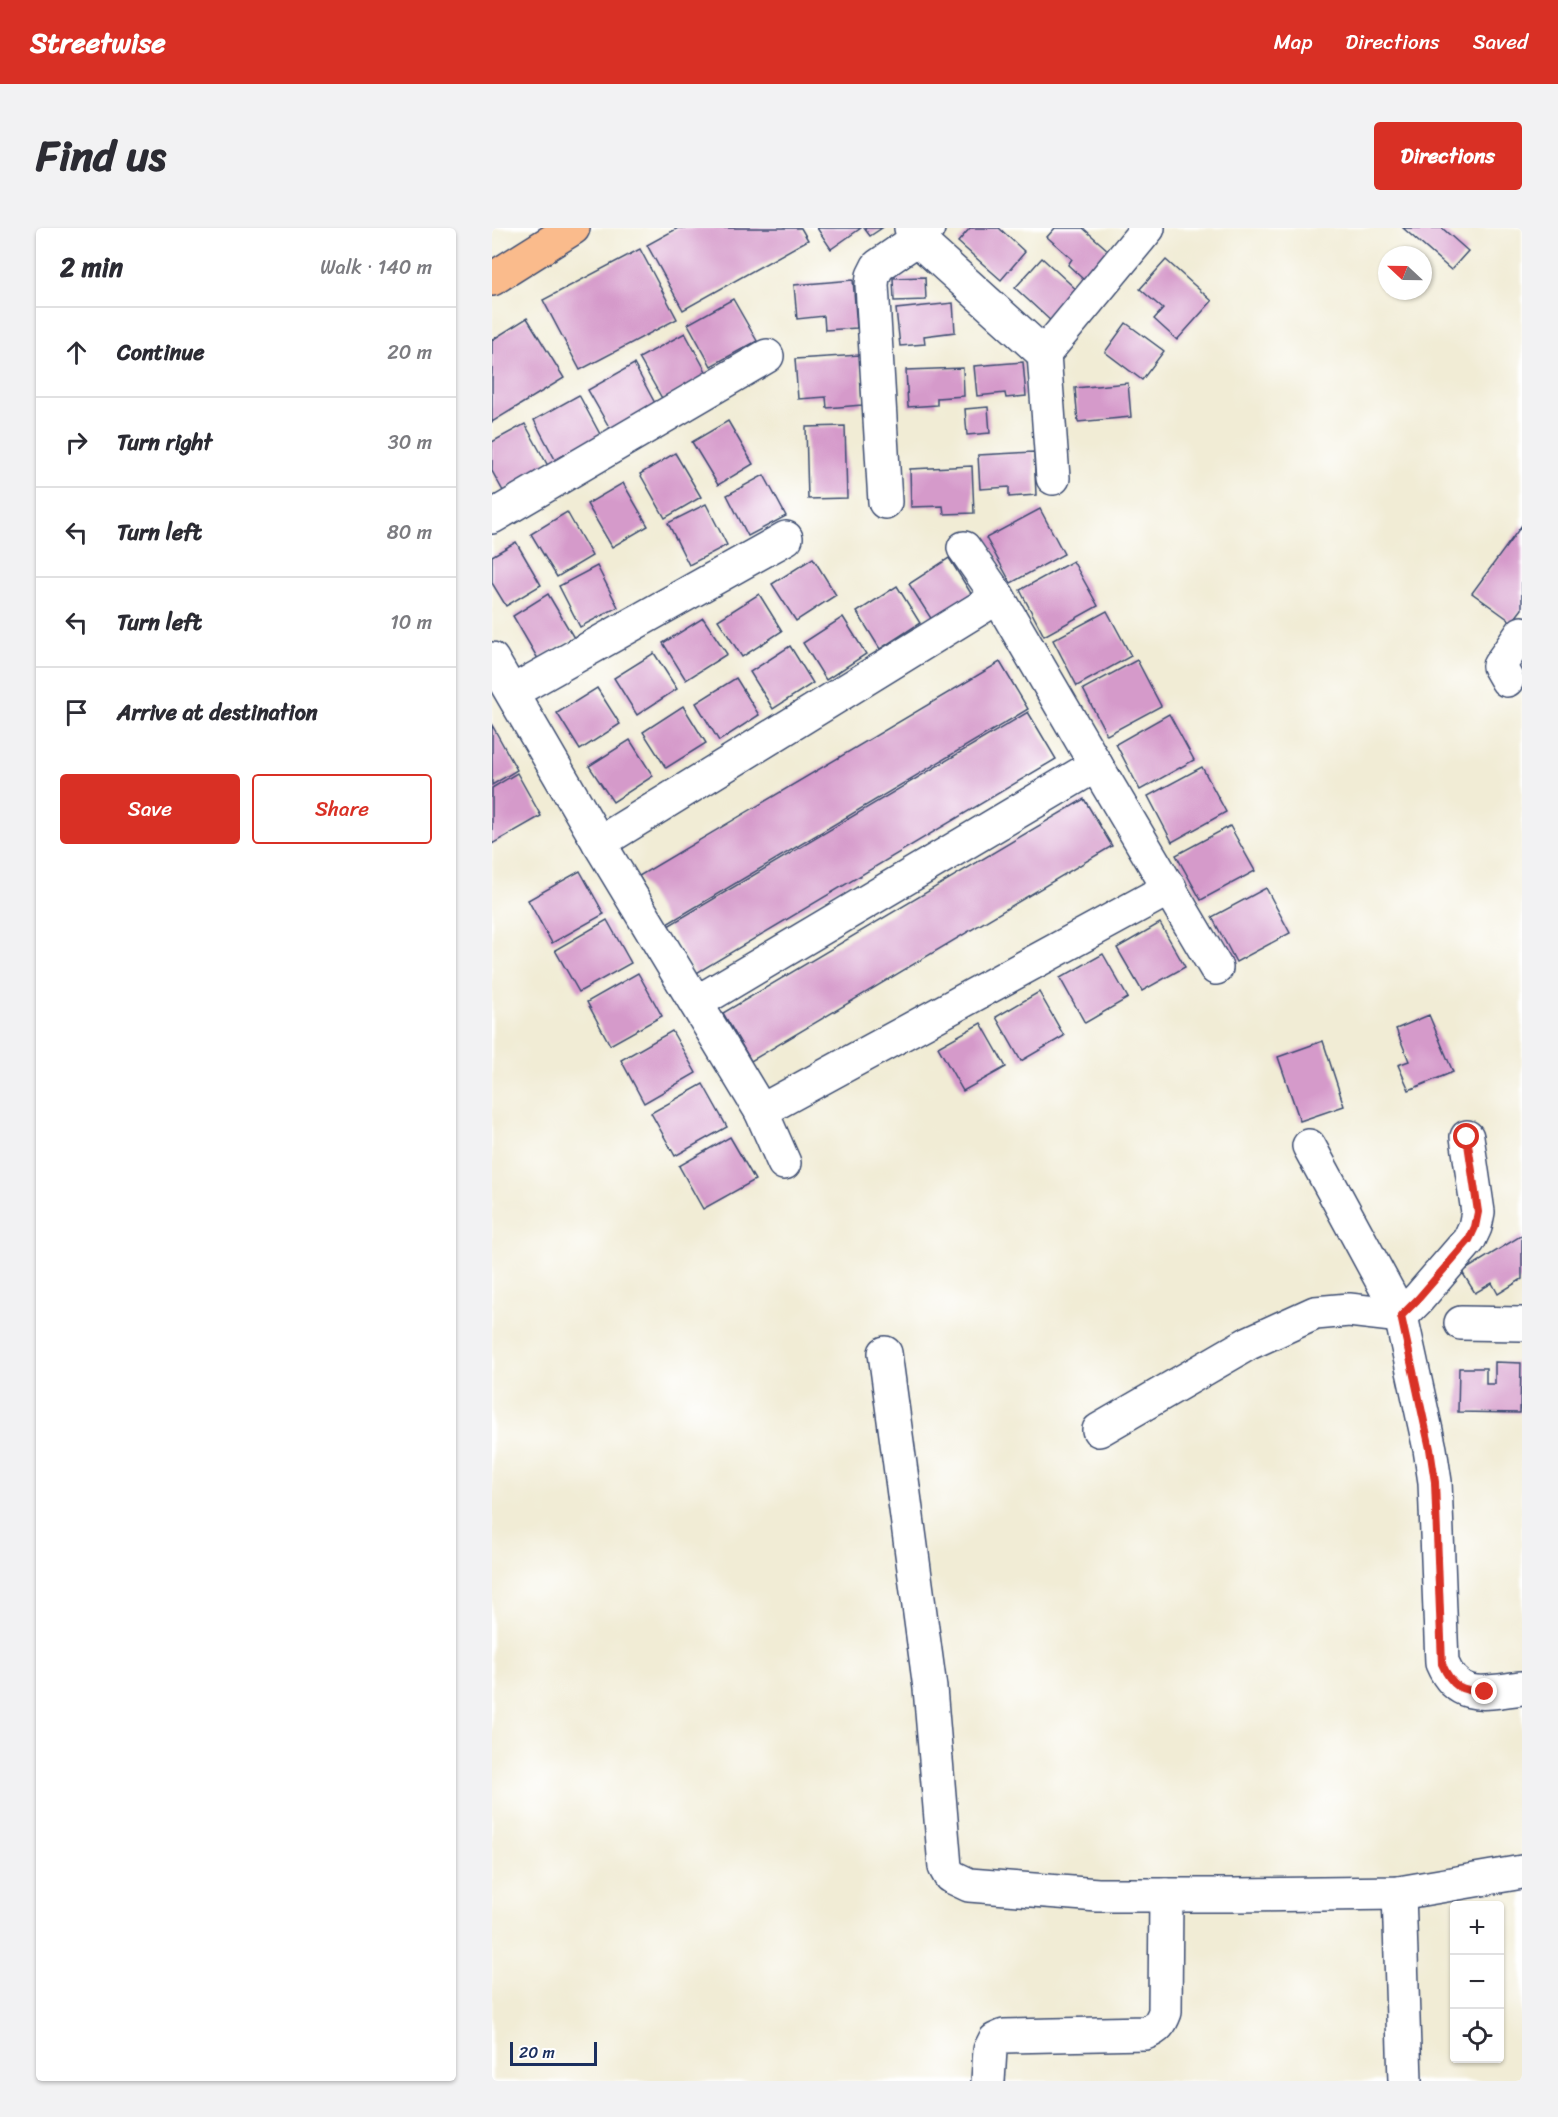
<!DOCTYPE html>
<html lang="en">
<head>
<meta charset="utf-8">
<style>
  :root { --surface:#fff; --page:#f2f2f3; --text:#2b2b33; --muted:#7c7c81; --line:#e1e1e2; --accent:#d93025 }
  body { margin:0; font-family:Sriracha,sans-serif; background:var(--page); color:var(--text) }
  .controls { position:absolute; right:18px; bottom:18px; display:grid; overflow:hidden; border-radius:6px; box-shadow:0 2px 4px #0004 }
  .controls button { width:54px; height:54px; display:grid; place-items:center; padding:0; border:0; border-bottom:2px solid var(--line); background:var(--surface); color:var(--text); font:30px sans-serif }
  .compass { position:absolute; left:886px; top:18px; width:54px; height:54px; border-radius:50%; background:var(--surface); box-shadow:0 2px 4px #0004; rotate:292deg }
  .scale { position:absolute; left:18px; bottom:15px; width:87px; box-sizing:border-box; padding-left:6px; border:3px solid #1b2f5e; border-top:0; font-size:16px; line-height:21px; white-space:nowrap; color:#1b2f5e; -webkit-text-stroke:4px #fff; paint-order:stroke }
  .stop { position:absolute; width:18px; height:18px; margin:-14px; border:4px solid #d93025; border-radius:50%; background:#fff }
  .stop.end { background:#d93025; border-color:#fff; box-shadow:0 2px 6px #0008 }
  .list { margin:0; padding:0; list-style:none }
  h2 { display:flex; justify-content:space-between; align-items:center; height:78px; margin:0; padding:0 24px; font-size:26px }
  h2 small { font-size:20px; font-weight:400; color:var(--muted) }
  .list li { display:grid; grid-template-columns:39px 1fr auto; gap:18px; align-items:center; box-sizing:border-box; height:90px; padding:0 24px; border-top:2px solid var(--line) }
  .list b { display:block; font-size:22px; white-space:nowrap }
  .list em { font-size:20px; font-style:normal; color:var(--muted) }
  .actions { display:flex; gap:12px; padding:18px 24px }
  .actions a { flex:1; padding:14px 0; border:2px solid var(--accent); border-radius:6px; text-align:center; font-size:21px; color:var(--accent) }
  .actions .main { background:var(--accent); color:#fff }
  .icon { flex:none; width:33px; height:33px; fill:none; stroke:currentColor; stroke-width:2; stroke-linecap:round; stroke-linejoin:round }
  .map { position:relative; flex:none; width:1030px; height:1853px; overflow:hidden; border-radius:6px }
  header { display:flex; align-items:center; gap:36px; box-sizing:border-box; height:84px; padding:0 30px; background:var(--accent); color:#fff }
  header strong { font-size:28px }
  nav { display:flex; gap:33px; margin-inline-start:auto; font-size:21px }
  .intro { display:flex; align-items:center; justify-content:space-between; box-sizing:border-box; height:144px; padding:0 36px }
  h1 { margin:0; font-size:42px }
  .button { padding:15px 27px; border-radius:6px; background:var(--accent); color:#fff; font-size:21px; font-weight:700 }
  main { display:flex; gap:36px; padding:0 36px }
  aside { flex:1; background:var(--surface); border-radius:6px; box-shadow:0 2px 4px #0004 }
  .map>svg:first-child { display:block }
  .building { fill:#d59aca }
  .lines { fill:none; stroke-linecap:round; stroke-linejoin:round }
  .minor-casing { stroke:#3b4b70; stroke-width:36 }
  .major-casing { stroke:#3b4b70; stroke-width:36 }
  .minor { stroke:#fff; stroke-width:33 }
  .major { stroke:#fabb8c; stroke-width:33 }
  .route { stroke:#d93025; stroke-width:8 }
</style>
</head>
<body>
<header>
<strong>Streetwise</strong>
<nav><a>Map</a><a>Directions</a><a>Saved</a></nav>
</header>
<div class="intro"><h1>Find us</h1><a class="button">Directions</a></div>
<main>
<aside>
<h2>2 min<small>Walk · 140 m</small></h2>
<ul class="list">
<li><svg class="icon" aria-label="ahead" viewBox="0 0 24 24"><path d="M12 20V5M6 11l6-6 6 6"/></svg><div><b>Continue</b></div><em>20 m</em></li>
<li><svg class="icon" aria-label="right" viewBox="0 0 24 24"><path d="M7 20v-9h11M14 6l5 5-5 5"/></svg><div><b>Turn right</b></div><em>30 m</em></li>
<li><svg class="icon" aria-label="left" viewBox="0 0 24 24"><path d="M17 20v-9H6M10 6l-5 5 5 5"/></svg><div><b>Turn left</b></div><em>80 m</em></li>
<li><svg class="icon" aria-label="left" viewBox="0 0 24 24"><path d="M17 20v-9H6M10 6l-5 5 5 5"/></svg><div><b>Turn left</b></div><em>10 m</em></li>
<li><svg class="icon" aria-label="arrive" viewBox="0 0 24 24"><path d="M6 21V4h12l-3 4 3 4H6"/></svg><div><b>Arrive at destination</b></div></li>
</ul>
<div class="actions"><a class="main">Save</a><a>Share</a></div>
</aside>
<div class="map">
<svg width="1030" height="1853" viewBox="0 0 1030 1853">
  <rect width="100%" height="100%" fill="#fff"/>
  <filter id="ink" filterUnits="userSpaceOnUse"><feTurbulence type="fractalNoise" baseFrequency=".0167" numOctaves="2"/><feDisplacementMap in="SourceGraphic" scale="12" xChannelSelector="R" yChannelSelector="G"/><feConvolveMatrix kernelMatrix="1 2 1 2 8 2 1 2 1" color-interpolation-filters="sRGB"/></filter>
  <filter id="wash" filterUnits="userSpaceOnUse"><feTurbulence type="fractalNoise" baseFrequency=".008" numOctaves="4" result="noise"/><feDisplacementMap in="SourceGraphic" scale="24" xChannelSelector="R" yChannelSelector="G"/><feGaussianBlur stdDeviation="1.35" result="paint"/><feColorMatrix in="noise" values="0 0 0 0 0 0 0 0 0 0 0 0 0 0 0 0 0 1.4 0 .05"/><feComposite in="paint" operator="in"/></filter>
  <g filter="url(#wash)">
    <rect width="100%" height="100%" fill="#f1ecd5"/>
    <g id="blocks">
      <g class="building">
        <path d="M186 0H309L316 12 191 82 155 17Z"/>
        <path d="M325 0H369L339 21Z"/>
        <path d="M372 0H390L378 8Z"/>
        <path d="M478 0H507L533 24 509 52 466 14Z"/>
        <path d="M563 0H591L617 23 592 52 576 37 580 31 555 9Z"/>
        <path d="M911 0H950L976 23 959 42Z"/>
        <path d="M148 21 185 91 88 142 51 72Z"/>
        <path d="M550 30 587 64 560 94 523 60Z"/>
        <path d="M674 32 720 73 685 112 662 91 671 81 648 61Z"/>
        <path d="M433 49 434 72 402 73 401 50Z"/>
        <path d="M361 52 365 100 333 102 332 88 305 91 302 57Z"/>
        <path d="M241 71 265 113 219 138 196 96Z"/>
        <path d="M461 75 463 104 432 108 433 116 408 118 404 81Z"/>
        <path d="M35 90 72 150 0 194V112Z"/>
        <path d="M634 95 672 123 650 152 613 124Z"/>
        <path d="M193 105 216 147 171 172 147 130Z"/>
        <path d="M368 127 370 177 335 180 334 169 306 171 303 131Z"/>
        <path d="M531 134 534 168 514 170 513 165 485 168 482 138Z"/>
        <path d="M142 136 165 179 120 204 96 162Z"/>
        <path d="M471 140 472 168 445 170V177L416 179 414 142Z"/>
        <path d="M636 155 639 189 586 194 583 160Z"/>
        <path d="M87 167 110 210 65 235 42 192Z"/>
        <path d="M496 179 498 205 475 207 473 181Z"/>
        <path d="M236 193 261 236 226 257 200 214Z"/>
        <path d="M33 196 56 238 11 263 0 243V214Z"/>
        <path d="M353 198 355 270 316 271 314 199Z"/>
        <path d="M542 224 544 267 517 269V259L488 261 486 227Z"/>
        <path d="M183 225 209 269 173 290 148 246Z"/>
        <path d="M480 238 482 285 452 286 451 278 419 279 418 241Z"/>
        <path d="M272 247 294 288 256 308 235 267Z"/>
        <path d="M131 255 156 298 120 319 95 276Z"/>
        <path d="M214 276 235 317 197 337 176 295Z"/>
        <path d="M548 281 572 326 519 355 494 310Z"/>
        <path d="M75 284 100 328 65 349 39 306Z"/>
        <path d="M1030 297V381L1020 394 980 365Z"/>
        <path d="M24 314 49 357 14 378 0 355V328Z"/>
        <path d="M321 330 344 367 304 393 280 356Z"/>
        <path d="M457 330 480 367 440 392 417 356Z"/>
        <path d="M581 333 606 378 552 408 528 362Z"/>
        <path d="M105 338 126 379 88 399 67 358Z"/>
        <path d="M405 358 428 395 388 421 365 384Z"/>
        <path d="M56 366 82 410 46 431 21 388Z"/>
        <path d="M267 366 290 403 250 429 226 392Z"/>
        <path d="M615 383 639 428 585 458 561 412Z"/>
        <path d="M351 389 374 426 334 452 311 415Z"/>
        <path d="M211 390 235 426 194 452 171 415Z"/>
        <path d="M298 418 321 455 281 481 258 444Z"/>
        <path d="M162 425 185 461 145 487 122 450Z"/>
        <path d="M645 432 669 478 615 507 591 461Z"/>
        <path d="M508 434 536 481 175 696 147 648Z"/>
        <path d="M244 450 267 487 227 513 204 475Z"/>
        <path d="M105 460 128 496 88 522 65 485Z"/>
        <path d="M191 478 214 515 174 540 151 504Z"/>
        <path d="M536 484 564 531 203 746 176 698Z"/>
        <path d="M677 486 702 532 648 562 624 516Z"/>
        <path d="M0 497 25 542 0 557Z"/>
        <path d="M138 512 161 548 121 574 97 538Z"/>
        <path d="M710 539 734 584 680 614 656 568Z"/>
        <path d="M25 545 49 588 0 616V560Z"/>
        <path d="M592 571 620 618 259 833 231 785Z"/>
        <path d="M738 598 763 643 709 672 684 627Z"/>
        <path d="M88 643 112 686 60 715 36 672Z"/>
        <path d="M774 660 798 705 744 734 720 689Z"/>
        <path d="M115 692 139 735 87 764 63 722Z"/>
        <path d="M668 695 693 739 650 763 625 720Z"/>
        <path d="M611 726 636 770 593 795 568 750Z"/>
        <path d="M146 745 170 788 118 817 95 774Z"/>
        <path d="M547 764 572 808 529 833 504 789Z"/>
        <path d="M937 787 961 844 917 862 906 837 917 833 904 801Z"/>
        <path d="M489 795 514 839 471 863 446 819Z"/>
        <path d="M180 803 204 845 152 875 129 832Z"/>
        <path d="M831 813 852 878 808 893 786 829Z"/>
        <path d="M211 856 235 899 183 928 159 885Z"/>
        <path d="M238 909 263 952 211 981 187 938Z"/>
        <path d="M1030 1007V1051L1006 1066 1000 1055 983 1065 970 1044Z"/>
        <path d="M1003 1134 1029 1135 1028 1185 966 1184 967 1140H994V1156H1003Z"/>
      </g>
    </g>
  </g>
  <g filter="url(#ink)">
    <use href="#blocks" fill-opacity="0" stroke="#3b4b70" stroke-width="1.5"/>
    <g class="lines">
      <g class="minor-casing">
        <g id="minor">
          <path d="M419 0 425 11 552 126"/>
          <path d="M561 250 552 126 656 0"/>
          <path d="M393 274 380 57 381 48 386 38 425 11 436 0"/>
          <path d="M0 289 275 128"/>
          <path d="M0 431 107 615 269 883 292 935"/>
          <path d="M1015 452 1007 438 1030 405"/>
          <path d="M20 464 294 310"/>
          <path d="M604 537 724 740"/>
          <path d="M107 615 506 369"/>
          <path d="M204 775 604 537 506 369 472 320"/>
          <path d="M269 883 678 660"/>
          <path d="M817 918 909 1088 938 1221 943 1254 950 1435C967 1475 995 1464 1030 1460"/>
          <path d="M969 1095 1030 1096"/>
          <path d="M393 1125 438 1460 453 1639 458 1648 477 1657 606 1667H742L907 1665 1030 1644"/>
          <path d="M607 1202 757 1115 823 1085 857 1082 909 1088 926 1071 977 1012 983 999 986 984 975 909"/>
          <path d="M907 1665 913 1853"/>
          <path d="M496 1853 498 1822 503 1812 512 1808 653 1805C665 1801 669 1795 673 1784L674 1667"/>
        </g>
      </g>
      <g class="major-casing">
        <path id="major" d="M0 51 81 0"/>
      </g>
      <use href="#minor" class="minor"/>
      <use href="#major" class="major"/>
    </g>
  </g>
  <g class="lines" filter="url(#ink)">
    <path class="route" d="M975 909 986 984 983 999 977 1012 926 1071 909 1088 938 1221 943 1254 950 1436C960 1459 969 1463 993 1464"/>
  </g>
</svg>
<div class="controls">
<button>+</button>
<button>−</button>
<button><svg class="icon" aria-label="locate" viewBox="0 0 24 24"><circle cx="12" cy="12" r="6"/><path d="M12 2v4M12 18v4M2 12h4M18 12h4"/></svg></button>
</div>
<svg class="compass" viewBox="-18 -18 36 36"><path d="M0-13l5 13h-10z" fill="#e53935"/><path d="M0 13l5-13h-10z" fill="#7c7c81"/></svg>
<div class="scale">20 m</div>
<div class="stop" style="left:975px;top:909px"></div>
<div class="stop end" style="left:993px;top:1464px"></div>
</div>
</main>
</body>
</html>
